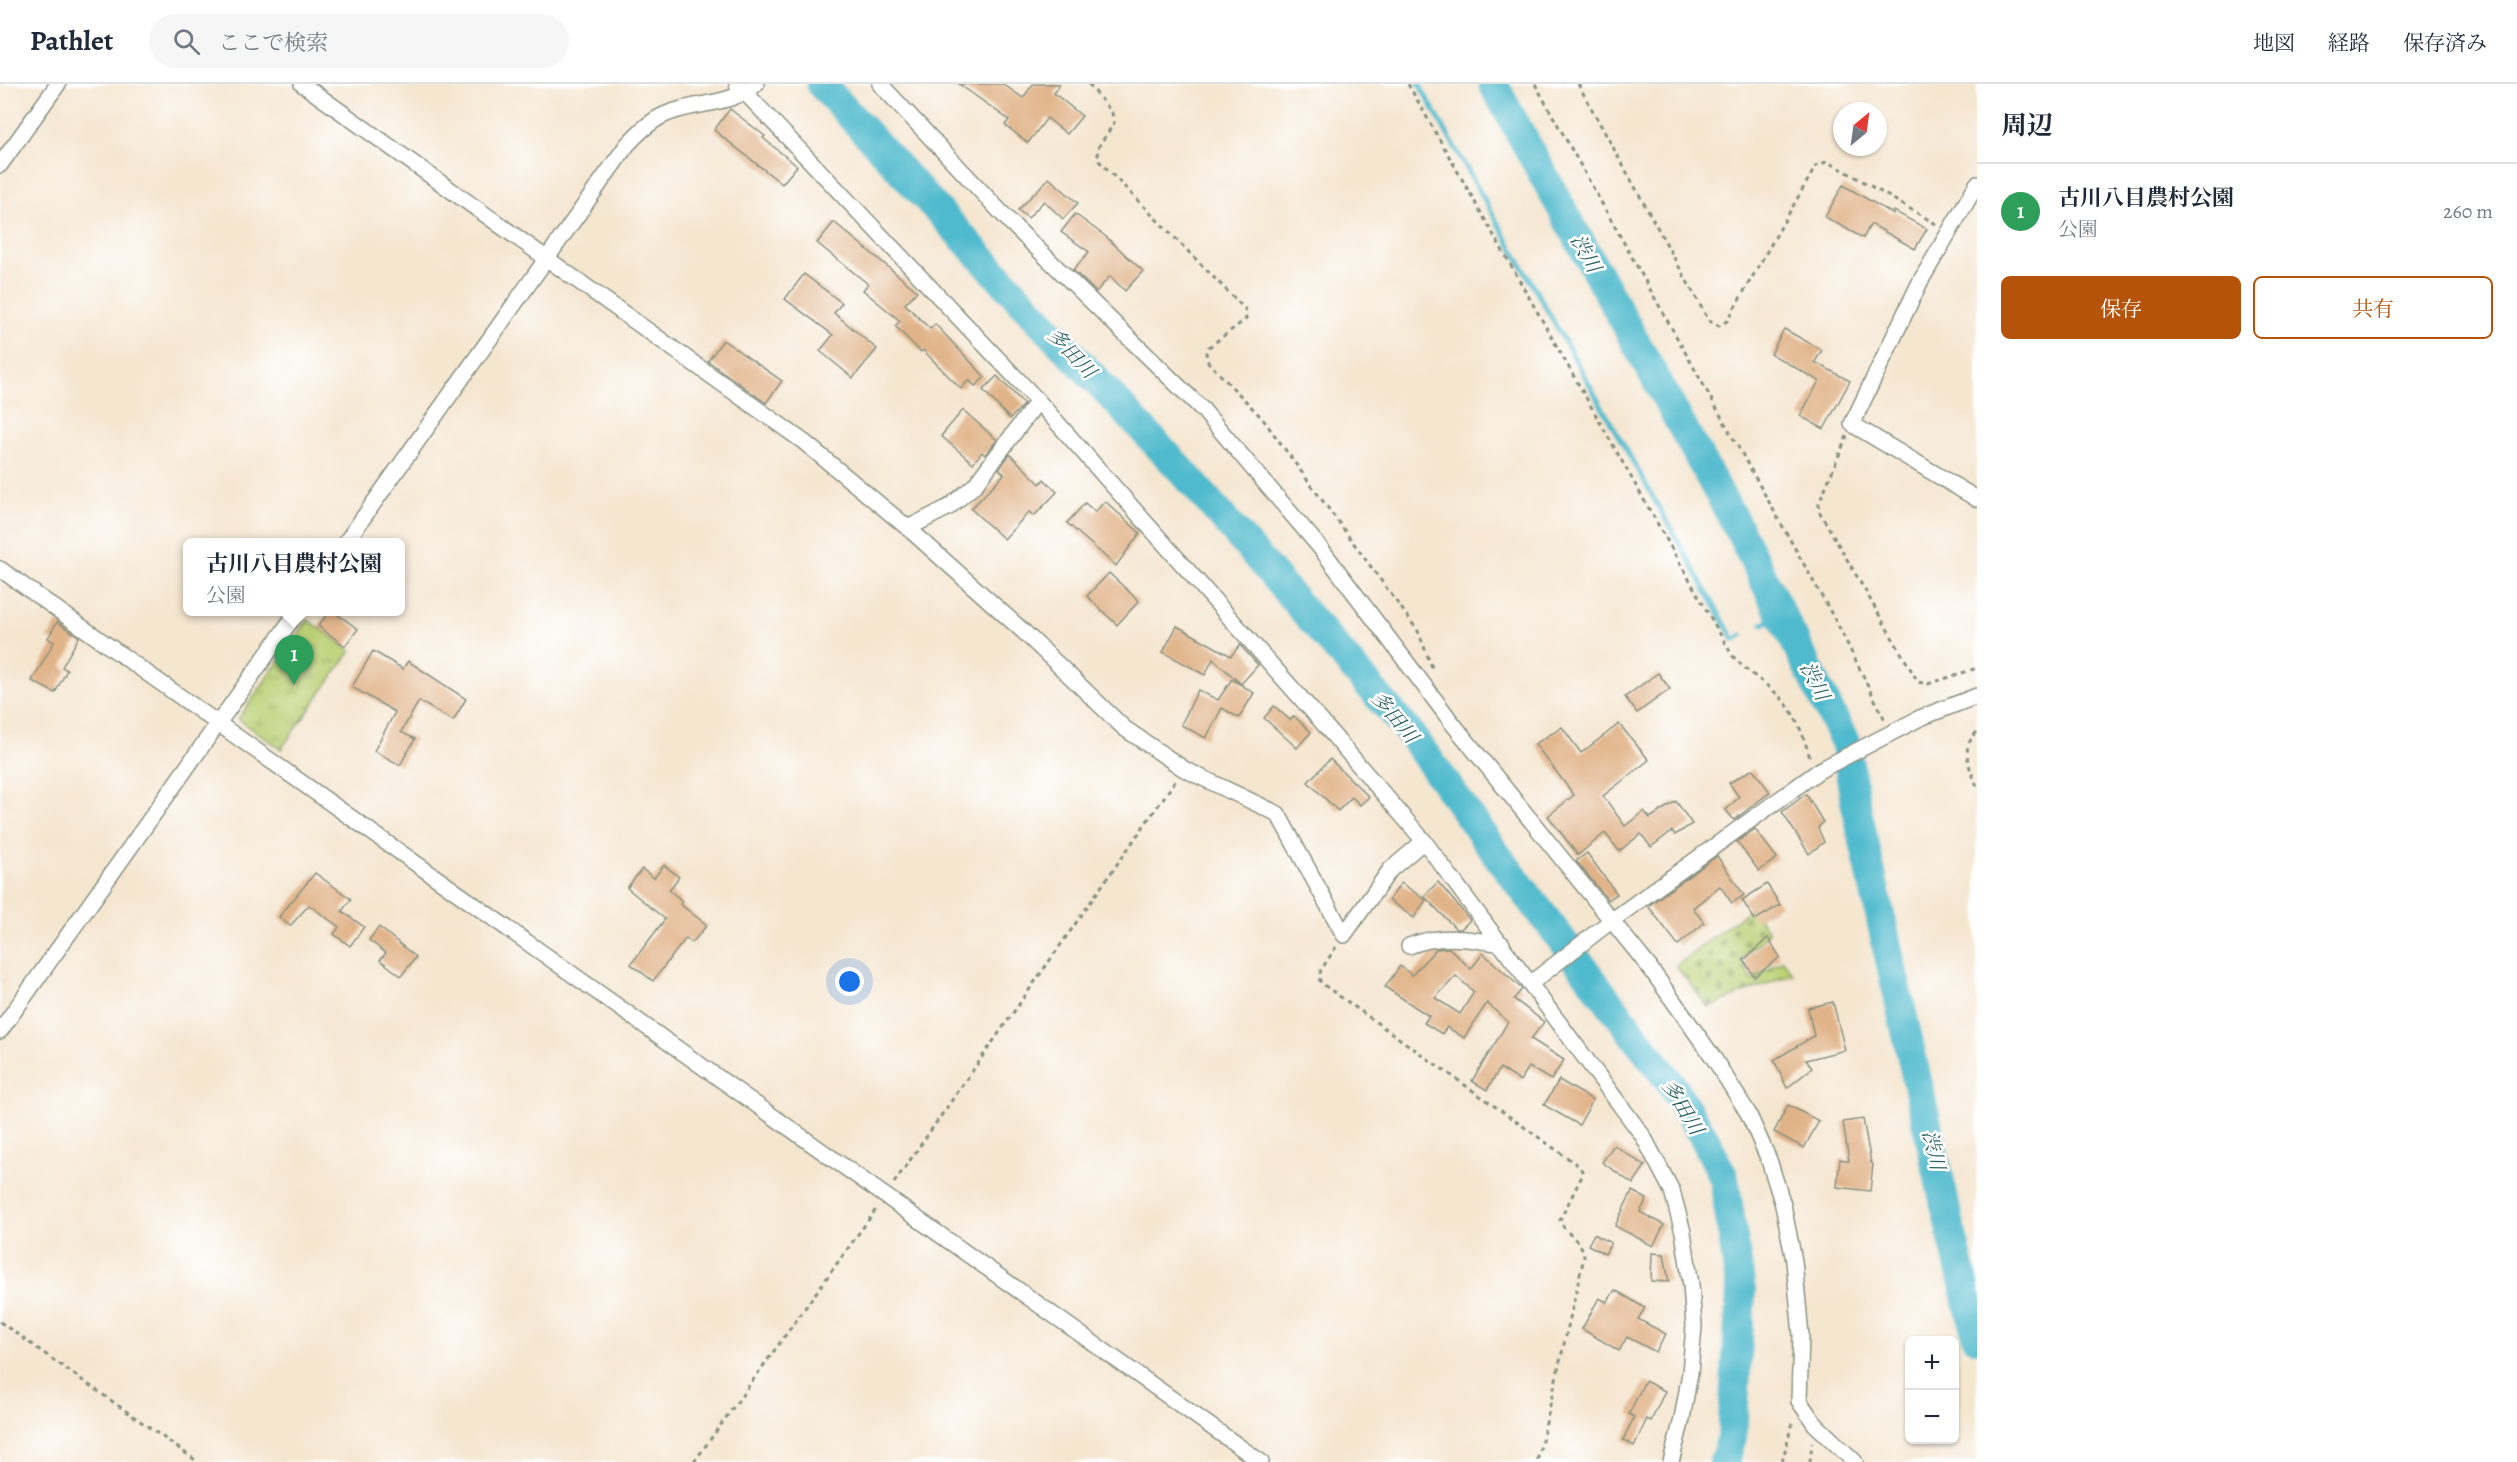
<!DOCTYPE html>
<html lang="ja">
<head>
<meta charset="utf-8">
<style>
  :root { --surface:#fff; --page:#f6f6f7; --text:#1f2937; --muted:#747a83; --line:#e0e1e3; --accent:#b45309 }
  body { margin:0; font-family:Alegreya,"Noto Serif JP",serif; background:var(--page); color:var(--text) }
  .controls { position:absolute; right:18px; bottom:18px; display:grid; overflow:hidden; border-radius:9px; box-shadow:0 2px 4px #0004 }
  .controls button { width:54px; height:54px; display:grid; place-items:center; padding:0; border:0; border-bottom:2px solid var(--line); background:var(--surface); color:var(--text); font:30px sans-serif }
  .compass { position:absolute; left:1833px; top:18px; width:54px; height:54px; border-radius:50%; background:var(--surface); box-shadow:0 2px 4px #0004; rotate:29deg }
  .you { position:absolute; left:850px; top:898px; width:21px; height:21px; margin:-15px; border:4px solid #fff; border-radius:50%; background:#1a73e8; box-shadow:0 0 0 9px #1a73e833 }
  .badge { display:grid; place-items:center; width:39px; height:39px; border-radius:50%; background:var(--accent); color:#fff; font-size:20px; font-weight:700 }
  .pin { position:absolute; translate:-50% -50px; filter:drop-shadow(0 2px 3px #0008) }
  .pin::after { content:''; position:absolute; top:32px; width:21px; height:18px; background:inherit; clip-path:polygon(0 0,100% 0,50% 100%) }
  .popup { position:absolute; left:183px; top:454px; width:222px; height:78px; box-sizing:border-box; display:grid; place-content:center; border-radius:9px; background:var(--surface); filter:drop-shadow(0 2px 4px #0005); font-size:20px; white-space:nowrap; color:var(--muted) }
  .popup b { font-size:22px; color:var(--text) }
  .popup::after { content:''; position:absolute; left:50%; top:100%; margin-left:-12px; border:12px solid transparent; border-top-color:var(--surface) }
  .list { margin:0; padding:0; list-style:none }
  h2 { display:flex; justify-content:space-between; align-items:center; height:78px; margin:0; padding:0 24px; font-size:26px }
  h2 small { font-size:20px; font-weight:400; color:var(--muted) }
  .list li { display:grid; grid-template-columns:39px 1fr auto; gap:18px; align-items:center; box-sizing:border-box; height:96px; padding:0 24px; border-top:2px solid var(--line) }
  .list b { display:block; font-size:22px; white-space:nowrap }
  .list p { margin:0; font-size:20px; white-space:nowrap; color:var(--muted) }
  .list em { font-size:20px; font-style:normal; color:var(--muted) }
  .actions { display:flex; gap:12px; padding:18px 24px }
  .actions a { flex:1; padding:14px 0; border:2px solid var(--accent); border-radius:9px; text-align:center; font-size:21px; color:var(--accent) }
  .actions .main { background:var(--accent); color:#fff }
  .icon { flex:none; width:33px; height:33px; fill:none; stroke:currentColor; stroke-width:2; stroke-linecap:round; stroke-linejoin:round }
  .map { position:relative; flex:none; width:1977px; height:1378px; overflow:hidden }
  header { display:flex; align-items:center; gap:36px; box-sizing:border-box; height:84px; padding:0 30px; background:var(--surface); border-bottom:2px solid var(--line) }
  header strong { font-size:28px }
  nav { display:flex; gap:33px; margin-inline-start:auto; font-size:21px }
  .search { width:420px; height:54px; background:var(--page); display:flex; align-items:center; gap:15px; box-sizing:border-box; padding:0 21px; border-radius:33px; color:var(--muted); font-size:22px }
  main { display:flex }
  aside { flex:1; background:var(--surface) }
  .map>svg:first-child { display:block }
  .grass { fill:url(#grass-tufts); stroke:#6d8654; stroke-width:1.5 }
  .cemetery { fill:url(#cemetery-stones); stroke:#6d8654; stroke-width:1.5 }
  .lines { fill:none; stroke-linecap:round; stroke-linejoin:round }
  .stream { stroke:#50bacd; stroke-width:5 }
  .river { stroke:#50bacd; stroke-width:30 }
  .building { fill:#e1b388; fill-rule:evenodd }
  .street-casing { stroke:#8a9282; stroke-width:18 }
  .path { stroke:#8a9282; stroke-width:3; stroke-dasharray:4.5 4.5; stroke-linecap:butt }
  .street { stroke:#fff; stroke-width:15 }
  .labels { text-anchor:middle; stroke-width:5; stroke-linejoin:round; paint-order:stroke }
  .water-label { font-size:20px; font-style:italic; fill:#2e6262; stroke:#fff }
</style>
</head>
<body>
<header>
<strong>Pathlet</strong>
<div class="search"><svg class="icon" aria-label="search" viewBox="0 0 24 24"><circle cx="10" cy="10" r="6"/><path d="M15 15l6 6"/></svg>ここで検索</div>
<nav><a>地図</a><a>経路</a><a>保存済み</a></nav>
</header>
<main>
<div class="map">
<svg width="1977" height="1378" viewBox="0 0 1977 1378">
  <defs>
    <pattern id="grass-tufts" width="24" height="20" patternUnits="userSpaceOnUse" patternTransform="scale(1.5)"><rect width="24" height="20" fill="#bbd074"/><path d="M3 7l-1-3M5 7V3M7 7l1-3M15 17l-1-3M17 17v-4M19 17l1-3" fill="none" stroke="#97aa60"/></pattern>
    <pattern id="cemetery-stones" width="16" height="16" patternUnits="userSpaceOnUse" patternTransform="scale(1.5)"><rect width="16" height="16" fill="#bbd074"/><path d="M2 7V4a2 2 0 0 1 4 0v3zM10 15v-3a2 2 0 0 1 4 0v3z" fill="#97aa60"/></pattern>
  </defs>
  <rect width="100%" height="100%" fill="#fff"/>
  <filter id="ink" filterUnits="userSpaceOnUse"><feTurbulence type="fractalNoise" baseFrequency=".0167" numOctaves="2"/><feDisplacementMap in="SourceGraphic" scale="12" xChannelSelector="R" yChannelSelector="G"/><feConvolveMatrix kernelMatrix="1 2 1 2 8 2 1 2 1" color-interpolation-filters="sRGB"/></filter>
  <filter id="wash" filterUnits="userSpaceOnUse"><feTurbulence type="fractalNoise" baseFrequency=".008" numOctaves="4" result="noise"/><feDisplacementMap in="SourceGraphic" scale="24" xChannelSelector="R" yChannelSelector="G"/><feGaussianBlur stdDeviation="1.35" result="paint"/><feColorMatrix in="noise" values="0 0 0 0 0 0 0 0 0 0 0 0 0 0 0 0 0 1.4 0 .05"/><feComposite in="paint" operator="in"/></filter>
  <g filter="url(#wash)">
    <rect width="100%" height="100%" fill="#f5e6d0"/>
    <path class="grass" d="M308 536 351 567 281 665 238 635Z"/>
    <path class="cemetery" d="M1752 823 1769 849 1740 876 1752 895 1783 876 1793 890 1708 923 1676 882Z"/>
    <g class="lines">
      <g class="stream">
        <path d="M1419 0 1734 556 1742 551"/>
        <path d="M1763 540 1783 530"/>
      </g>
      <g class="river">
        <path d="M821 0 1040 237 1184 389 1409 648 1497 771 1670 998 1706 1057 1724 1094 1741 1207 1732 1353 1724 1378"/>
        <path d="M1493 0 1737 442 1846 660 1854 712 1886 858 1950 1143 1977 1254"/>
      </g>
    </g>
    <g id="blocks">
      <g class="building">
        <path d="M959 0H1003L1023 14 1033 0H1060L1054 9 1082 32 1067 50 1047 34 1028 59 1005 41 1009 36Z"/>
        <path d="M730 25 765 52 763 54 797 82 782 100 714 46Z"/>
        <path d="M1049 94 1078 119 1063 135 1044 117 1028 134 1018 126Z"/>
        <path d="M1843 101 1893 130 1894 127 1927 145 1915 165 1871 140 1863 154 1825 133Z"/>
        <path d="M1075 130 1105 152 1143 187 1125 207 1110 192 1096 208 1073 186 1089 168 1061 148Z"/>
        <path d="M834 138 917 207 905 220 930 245 935 240 985 293 975 302 969 296 961 305 923 266 921 268 895 242 900 237 863 206 868 200 817 159Z"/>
        <path d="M804 190 842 219 834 229 877 265 853 294 820 267 833 251 785 215Z"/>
        <path d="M1784 245 1822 266 1815 278 1850 297 1824 345 1800 332 1819 297 1771 270Z"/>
        <path d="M723 256 782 297 766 319 708 277Z"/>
        <path d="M997 292 1024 320 1010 335 983 306Z"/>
        <path d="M963 326 997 356 985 371 982 368 973 379 941 352Z"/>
        <path d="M1010 370 1040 400 1044 395 1057 408 1034 432 1029 428 1004 455 971 425 1004 390 999 385Z"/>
        <path d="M1105 417 1140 449 1116 482 1067 439 1085 419 1095 428Z"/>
        <path d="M1109 489 1139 517 1117 541 1087 512Z"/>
        <path d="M329 528H334L358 545 345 562 318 542Z"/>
        <path d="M57 538 79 553 62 583 67 586 55 609 32 597 54 558 48 554Z"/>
        <path d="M1177 542 1231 572 1240 561 1258 581 1241 600 1213 575 1205 591 1163 568Z"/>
        <path d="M373 567 403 585 408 577 466 615 453 637 419 617 401 648 415 655 400 681 374 667 395 628 352 603Z"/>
        <path d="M1658 589 1670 605 1637 629 1625 613Z"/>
        <path d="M1232 595 1254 609 1239 634 1222 624 1206 654 1181 641 1198 606 1218 616Z"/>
        <path d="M1274 622 1290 636 1294 632 1311 648 1297 664 1264 634Z"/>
        <path d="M1619 640 1649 676 1603 712 1625 742 1644 727 1650 734 1676 717 1692 740 1675 751 1672 747 1651 763 1641 750 1619 767 1605 749 1578 771 1548 732 1574 711 1535 660 1562 643 1581 669Z"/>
        <path d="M1330 675 1369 713 1360 721 1352 713 1338 727 1308 698Z"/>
        <path d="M1753 685 1770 708 1734 736 1726 726 1739 713 1729 699Z"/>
        <path d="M1806 710 1823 738 1818 744 1824 758 1809 770 1782 728Z"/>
        <path d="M1755 745 1777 774 1759 787 1737 758Z"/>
        <path d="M1587 769 1617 810 1608 816 1576 777Z"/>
        <path d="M1717 772 1744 811 1732 819 1720 802 1693 824 1704 839 1678 861 1648 822Z"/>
        <path d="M664 781 679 793 669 806 682 817 680 820 707 841 692 859 686 854 653 897 631 880 665 835 627 804 642 785 654 794Z"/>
        <path d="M315 789 351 815 342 827 364 843 350 862 334 850 339 843 309 821 290 842 279 833Z"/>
        <path d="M1438 798 1470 836 1461 845H1456L1424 812Z"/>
        <path d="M1401 799 1426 816 1414 834 1389 816Z"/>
        <path d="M1767 800 1780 821 1755 836 1742 816Z"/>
        <path d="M379 843 416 873 401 892 380 876 386 869 369 856Z"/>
        <path d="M1768 854 1780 873 1754 893 1744 876Z"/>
        <path d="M1449 864 1471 885 1483 869 1520 903 1522 905 1514 915 1544 938 1531 955 1564 976 1551 996 1529 983 1520 997 1500 984 1487 1006 1472 997 1508 938 1487 919 1464 954 1447 943 1442 950 1424 939 1429 932 1385 903 1400 882 1412 891 1436 865ZM1456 892 1474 908 1460 930 1435 914Z"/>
        <path d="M1833 918 1845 966 1806 976 1812 984 1787 1004 1774 976 1814 952 1808 924Z"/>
        <path d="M1559 996 1593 1016 1579 1041 1544 1021Z"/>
        <path d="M1788 1021 1819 1037 1804 1064 1774 1048Z"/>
        <path d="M1863 1035 1871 1079 1873 1080 1870 1107 1837 1103 1840 1075 1849 1077 1843 1038Z"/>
        <path d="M1614 1061 1645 1082 1633 1100 1602 1078Z"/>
        <path d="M1632 1107 1647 1115 1640 1128 1664 1141 1653 1162 1615 1142Z"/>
        <path d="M1594 1150 1611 1159 1605 1170 1588 1161Z"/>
        <path d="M1652 1169 1664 1170 1669 1198 1651 1197Z"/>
        <path d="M1615 1206 1645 1224 1638 1235 1666 1250 1656 1268 1627 1253 1619 1267 1582 1245 1599 1214 1607 1218Z"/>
        <path d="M1645 1297 1665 1307 1651 1337 1647 1335 1634 1362 1623 1356 1634 1333 1629 1330Z"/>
      </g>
    </g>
  </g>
  <g filter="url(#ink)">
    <use href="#blocks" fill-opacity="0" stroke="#8a9282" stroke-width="1.5"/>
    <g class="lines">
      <g class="street-casing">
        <g id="street">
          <path d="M302 0 804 358 908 444 1024 548 1124 644 1184 685 1278 730 1344 851 1390 786 1424 757"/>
          <path d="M737 0 1038 317 1321 637 1424 757 1643 1052 1672 1107 1683 1148 1691 1201 1694 1242 1690 1289 1682 1335 1671 1378"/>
          <path d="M880 0 1012 140 1203 326 1322 466 1453 640 1650 884 1713 973 1748 1029 1769 1076 1783 1121 1794 1177 1801 1251 1799 1317 1815 1340 1855 1378"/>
          <path d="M0 81 58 0"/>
          <path d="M1977 100 1920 198 1852 340 1977 415"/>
          <path d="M908 444 949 423 975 401 1038 317"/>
          <path d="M346 458 627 61C638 49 649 38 664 31 694 17 729 23 756 0"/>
          <path d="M0 485 1261 1378"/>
          <path d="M1409 862C1440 849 1471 855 1502 860"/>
          <path d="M1531 899 1611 837 1820 686 1920 634 1977 612"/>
          <path d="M0 947 297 528"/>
        </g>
      </g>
      <g class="path">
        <path d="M1089 0 1112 29 1114 39 1097 65 1099 77 1245 225 1246 235 1209 263 1206 269 1208 278 1262 334 1418 547 1433 586"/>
        <path d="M1408 0 1732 571C1745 587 1763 597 1778 611 1796 628 1803 651 1810 674"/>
        <path d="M1535 0 1839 543 1885 636"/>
        <path d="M1578 0 1709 237 1719 242 1727 237 1816 82 1826 78 1838 83 1936 140"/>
        <path d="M1847 352 1819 419V427L1918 598 1928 600 1977 584"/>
        <path d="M1977 648C1959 665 1970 683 1977 703"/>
        <path d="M1336 863 1321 886 1319 894 1321 899 1579 1082 1582 1087V1092L1560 1136C1565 1151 1584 1157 1584 1173L1537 1378"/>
        <path d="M894 1099 1176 696"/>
        <path d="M0 1238 198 1378"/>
        <path d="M694 1378 877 1124"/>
        <path d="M1782 1378 1793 1336"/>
        <path d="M1810 1378 1812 1359"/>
      </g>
      <use href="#street" class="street"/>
    </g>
  </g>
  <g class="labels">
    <g class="water-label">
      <text transform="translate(1586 169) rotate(61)" y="7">渋川</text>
      <text transform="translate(1072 269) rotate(47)" y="7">多田川</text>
      <text transform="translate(1815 597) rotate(63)" y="7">渋川</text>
      <text transform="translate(1395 633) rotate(50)" y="7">多田川</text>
      <text transform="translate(1683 1023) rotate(59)" y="7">多田川</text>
      <text transform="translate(1934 1066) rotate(77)" y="7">渋川</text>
    </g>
  </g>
</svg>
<div class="controls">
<button>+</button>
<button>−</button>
</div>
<svg class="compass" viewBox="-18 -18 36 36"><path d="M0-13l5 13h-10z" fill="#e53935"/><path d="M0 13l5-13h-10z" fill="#747a83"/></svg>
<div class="you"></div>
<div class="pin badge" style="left:294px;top:601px;background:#2e9e5b">1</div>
<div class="popup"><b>古川八目農村公園</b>公園</div>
</div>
<aside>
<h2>周辺<small></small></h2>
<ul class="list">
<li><span class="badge" style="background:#2e9e5b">1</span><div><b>古川八目農村公園</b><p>公園</p></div><em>260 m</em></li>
</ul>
<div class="actions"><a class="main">保存</a><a>共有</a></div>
</aside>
</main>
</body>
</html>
